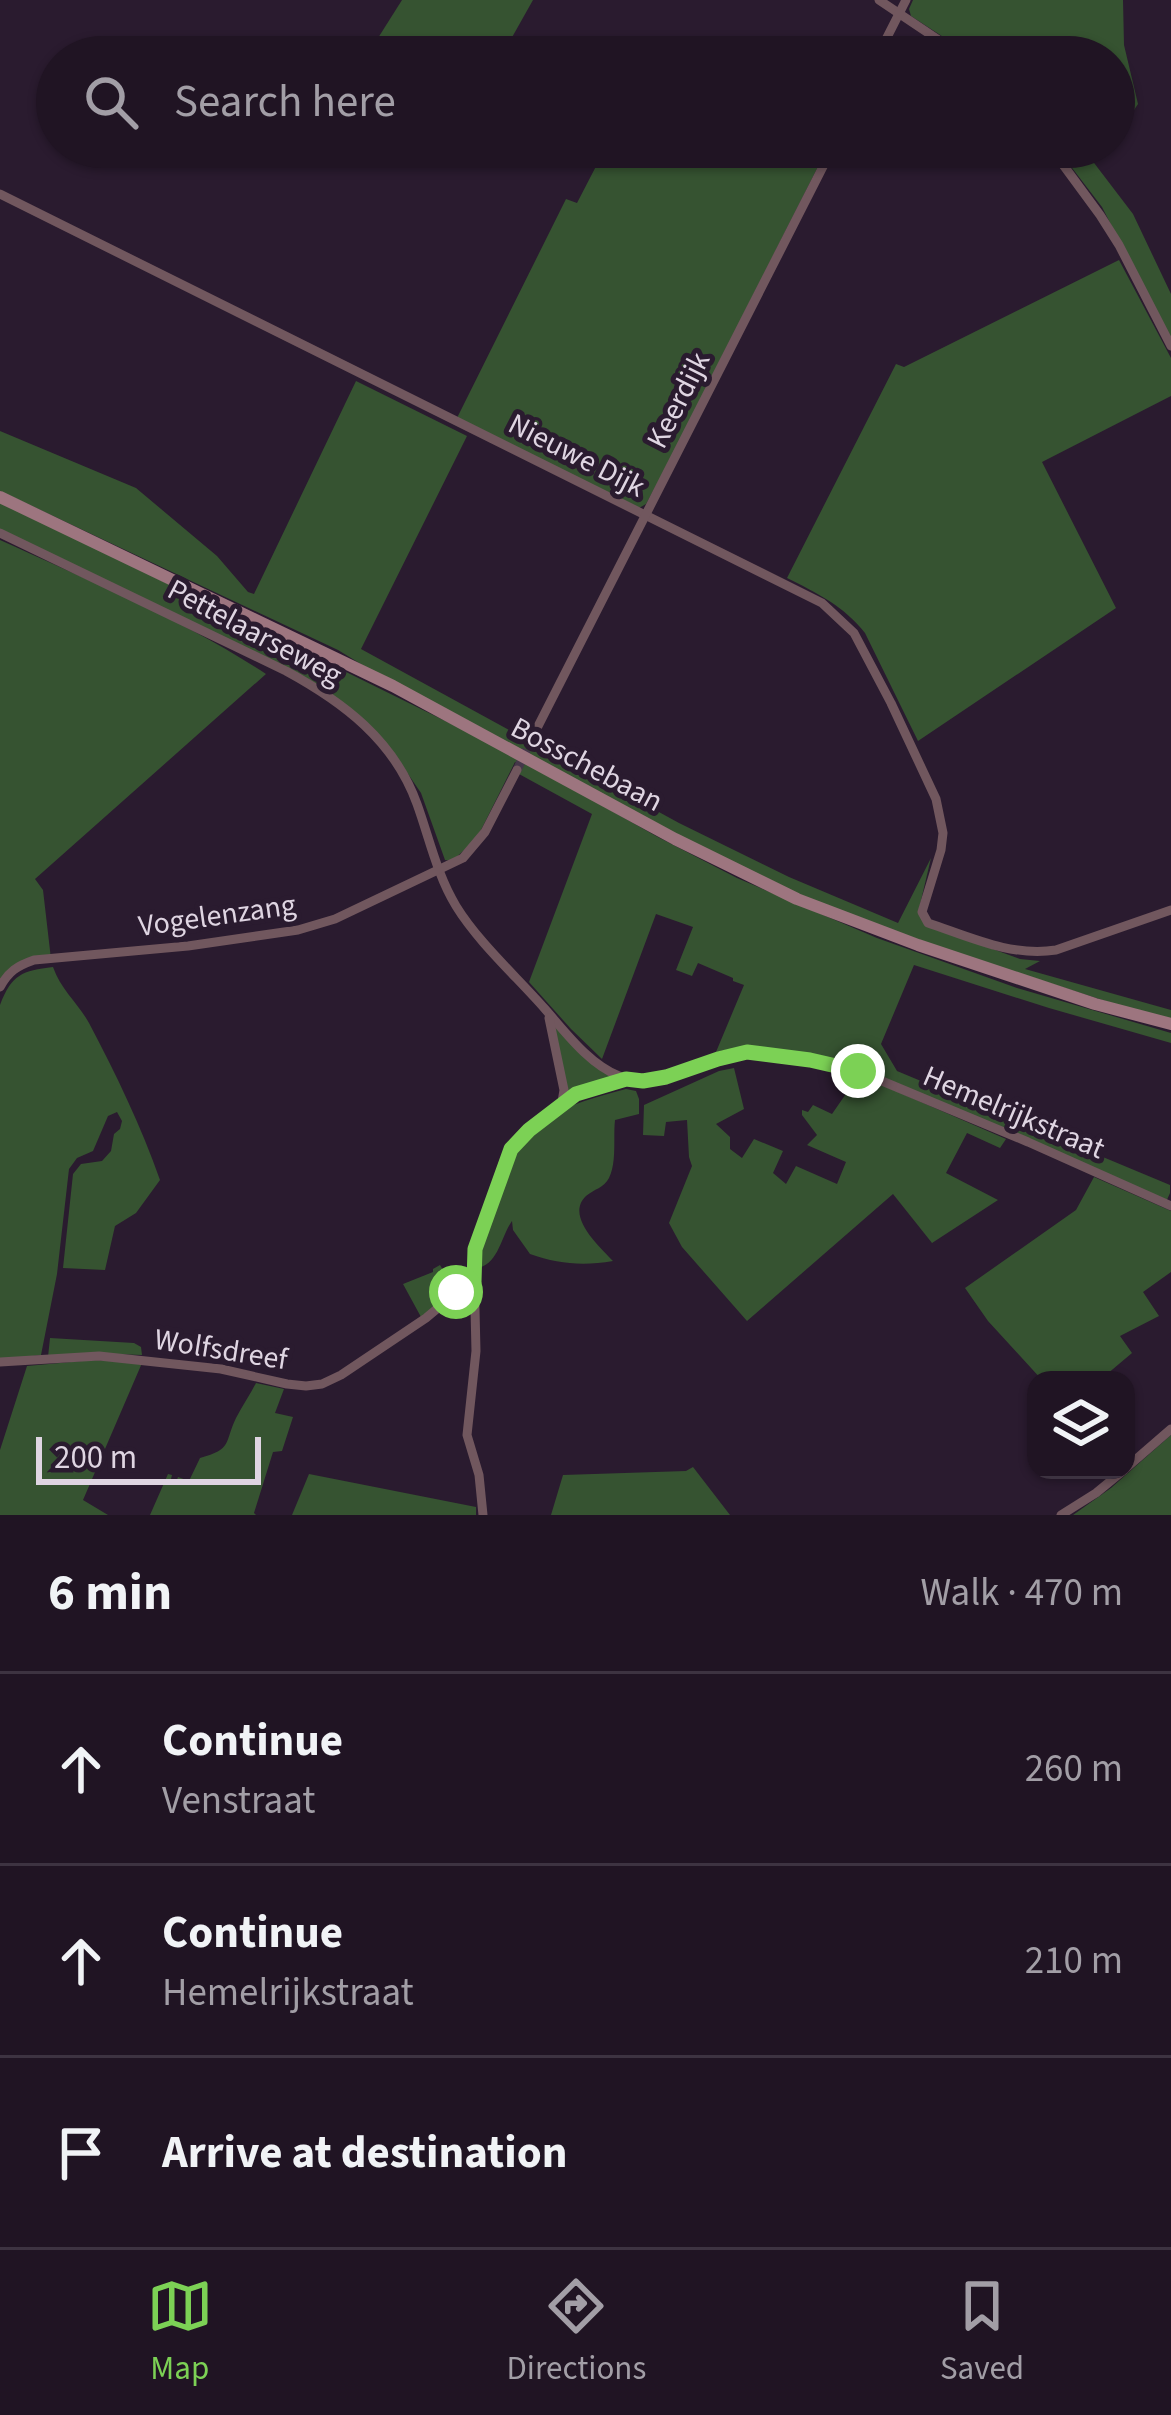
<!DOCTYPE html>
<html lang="en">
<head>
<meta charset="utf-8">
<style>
  :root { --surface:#201423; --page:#281d2b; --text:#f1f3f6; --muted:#a29ea6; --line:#3d3341; --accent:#7cd155 }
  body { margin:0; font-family:"Source Sans 3",sans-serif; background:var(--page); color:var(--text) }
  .controls { position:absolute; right:36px; bottom:36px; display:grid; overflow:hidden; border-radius:24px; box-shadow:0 3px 9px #0004 }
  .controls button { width:108px; height:108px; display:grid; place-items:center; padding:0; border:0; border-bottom:3px solid var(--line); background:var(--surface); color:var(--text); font:60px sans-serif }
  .scale { position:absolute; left:36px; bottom:30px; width:225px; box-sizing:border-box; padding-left:12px; border:6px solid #dfd5e2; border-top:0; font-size:33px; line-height:42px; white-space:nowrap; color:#dfd5e2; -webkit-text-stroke:9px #2a1b2f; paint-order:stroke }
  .stop { position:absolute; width:36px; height:36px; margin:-27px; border:9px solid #7cd155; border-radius:50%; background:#fff }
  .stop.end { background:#7cd155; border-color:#fff; box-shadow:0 3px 12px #0008 }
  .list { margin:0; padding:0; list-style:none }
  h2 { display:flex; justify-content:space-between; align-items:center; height:156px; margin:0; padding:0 48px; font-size:51px }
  h2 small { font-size:39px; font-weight:400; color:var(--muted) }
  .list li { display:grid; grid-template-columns:78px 1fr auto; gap:36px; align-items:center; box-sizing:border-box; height:192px; padding:0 48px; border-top:3px solid var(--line) }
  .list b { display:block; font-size:45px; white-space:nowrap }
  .list p { margin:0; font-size:39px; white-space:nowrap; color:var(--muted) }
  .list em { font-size:39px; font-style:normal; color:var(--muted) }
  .icon { flex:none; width:66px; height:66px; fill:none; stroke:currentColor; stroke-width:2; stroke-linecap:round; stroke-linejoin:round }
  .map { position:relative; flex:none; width:1171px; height:1515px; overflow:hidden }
  .search { position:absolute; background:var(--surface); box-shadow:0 3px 9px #0004; left:36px; right:36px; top:36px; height:132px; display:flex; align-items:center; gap:30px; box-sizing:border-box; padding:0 42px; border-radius:66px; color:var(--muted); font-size:45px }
  .sheet { height:732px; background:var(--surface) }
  nav { display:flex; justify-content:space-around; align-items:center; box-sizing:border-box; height:168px; border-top:3px solid var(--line); background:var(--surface); font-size:33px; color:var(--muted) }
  nav a { display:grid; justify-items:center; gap:6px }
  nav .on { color:var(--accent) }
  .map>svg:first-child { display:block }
  .green { fill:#365331 }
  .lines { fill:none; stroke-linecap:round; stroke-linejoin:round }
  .minor-tunnel { stroke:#45374a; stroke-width:9; stroke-dasharray:9 4.5; stroke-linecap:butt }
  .minor { stroke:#71575e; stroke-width:9 }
  .secondary { stroke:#9d757f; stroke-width:12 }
  .route { stroke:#7cd155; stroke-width:15 }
  .labels { text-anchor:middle; stroke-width:10; stroke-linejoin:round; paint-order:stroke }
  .street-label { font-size:30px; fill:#dfd5e2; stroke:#2a1b2f }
</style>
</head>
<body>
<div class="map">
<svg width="1171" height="1515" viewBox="0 0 1171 1515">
  <rect width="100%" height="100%" fill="#2a1b2f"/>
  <g class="green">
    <path d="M402 0H533L501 57H366Z"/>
    <path d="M913 0H1123L1124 45 1138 104 1130 116 1114 129V57H974L911 16 909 9Z"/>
    <path d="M606 147H715L729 154 733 147H828L663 473 646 504 639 508 457 418 566 199 577 203Z"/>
    <path d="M1056 147H1093L1088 155 1133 214 1171 294V342L1102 207Z"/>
    <path d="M1119 260 1171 358V396L1042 462 1116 608 918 741 865 633C844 606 817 593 787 578L896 364 904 367Z"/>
    <path d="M356 381 467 436 361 649 679 823 789 877 898 923 931 858 918 913 927 925 1020 959 1040 961 1025 969 1171 1010V1022L866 924 741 868 382 677 338 650 0 491V431L136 488 217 556 248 592 254 594Z"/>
    <path d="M0 501 504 750 656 836 737 878 877 938 1017 988 1171 1033V1043L1049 1008 914 965 881 1044 897 1071 1170 1185V1193L1166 1202 866 1071 864 1068C826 1061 751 1041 716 1052L744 985 733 981V978L698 963 692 976 676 970 693 927 656 914 602 1059 571 1029 529 982 592 814 519 774 523 766 515 762 481 830 471 844 452 861 445 860 421 793 393 752 338 700 0 530Z"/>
    <path d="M0 540C90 581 184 620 266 674L35 879 43 890 51 959 34 962 0 980Z"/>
    <path d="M53 967C61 990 78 1003 89 1023 116 1074 141 1126 160 1180L136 1213 115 1226 105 1270 63 1268 73 1174 81 1164 102 1161 111 1151 114 1134 120 1129 122 1121 117 1112 108 1116 93 1151 77 1158 69 1169 57 1274 41 1355 0 1360V1005C12 974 22 971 53 967Z"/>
    <path d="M554 1026 613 1077 614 1079 566 1097Z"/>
    <path d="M734 1068 744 1109 716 1124 730 1137V1149L742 1158 754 1139 783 1151 773 1173 786 1184 796 1166 837 1184 846 1162 807 1145 817 1135 802 1115V1110L808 1112 813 1105 832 1114 859 1075 1006 1139 1000 1148 967 1133 946 1173 998 1200 932 1243 893 1194 747 1321 682 1247 669 1223 692 1166 689 1157 687 1120 666 1122 664 1136 643 1135 644 1105 719 1071Z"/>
    <path d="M626 1089 636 1091 639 1099V1114L615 1120C613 1137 617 1162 609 1178 604 1188 594 1189 586 1196 565 1216 599 1246 613 1261 583 1266 558 1264 530 1254L513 1230 512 1221C500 1238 499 1265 475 1269 478 1247 485 1226 492 1205 517 1125 548 1109 626 1089Z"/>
    <path d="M1094 1177 1171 1211V1272L1143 1292 1159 1316 1120 1336 1132 1353 1100 1380H1042L988 1321 965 1288 1076 1210Z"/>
    <path d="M440 1265 448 1278 469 1266C463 1289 439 1304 421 1317L403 1284 433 1272V1269Z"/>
    <path d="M50 1338 134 1343 141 1347 142 1355 87 1353 48 1357Z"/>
    <path d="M93 1360 142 1363 83 1500 108 1515H0V1450L27 1366Z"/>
    <path d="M256 1383 284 1389 275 1413 293 1417 282 1451 273 1452 254 1513 256 1515H150L168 1474 172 1475 171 1479 176 1482 178 1477 189 1481 200 1458C233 1449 224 1443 236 1418 242 1406 250 1395 256 1383Z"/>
    <path d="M1171 1435V1515H1073L1111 1488Z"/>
    <path d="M693 1467 730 1515H551L563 1475 686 1471Z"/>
    <path d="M309 1474 476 1507V1515H292Z"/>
  </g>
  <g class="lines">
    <path class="minor-tunnel" d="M517 770 532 738"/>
    <g class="minor">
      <path d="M879 0 964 57"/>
      <path d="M877 57 906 0"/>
      <path d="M1050 147 1100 215 1119 245 1171 346"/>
      <path d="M0 194 822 603 854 633 891 703 936 799 943 833 941 850 922 912 928 923C970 937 1011 957 1056 950L1171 910"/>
      <path d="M0 533 286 671C343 702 394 740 417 804 429 837 437 875 456 906 478 942 517 977 545 1009 566 1033 589 1064 619 1076 660 1093 700 1058 741 1053 776 1049 824 1062 858 1071L1028 1142 1171 1206"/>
      <path d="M532 738 833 147"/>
      <path d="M0 987C9 971 17 966 34 960L188 946 298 930 335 919 463 858 485 832 517 770"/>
      <path d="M549 1018 564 1090 562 1102"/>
      <path d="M0 1362 99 1356 221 1369 287 1384 306 1386 322 1384 341 1375 426 1318 463 1287 474 1282"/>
      <path d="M1126 1468 1171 1429"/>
      <path d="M483 1515 479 1475 467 1435 476 1351 474 1267 478 1238 503 1164 515 1143 576 1094 626 1079"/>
      <path d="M1061 1515 1096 1493 1124 1470"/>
    </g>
    <path class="secondary" d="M0 497 393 686 675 839 797 899 918 945 1095 1004 1171 1024"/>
  </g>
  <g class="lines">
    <path class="route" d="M456 1292 474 1282 475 1249 511 1149 529 1130 576 1094 626 1079 643 1081 666 1077 718 1059 747 1052 810 1060 858 1071"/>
  </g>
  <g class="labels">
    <g class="street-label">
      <text transform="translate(678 400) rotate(-63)" y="10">Keerdijk</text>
      <text transform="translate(577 455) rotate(27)" y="10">Nieuwe Dijk</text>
      <text transform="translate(255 632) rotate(28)" y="10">Pettelaarseweg</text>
      <text transform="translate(587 764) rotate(28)" y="10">Bosschebaan</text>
      <text transform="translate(217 915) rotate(-8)" y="10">Vogelenzang</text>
      <text transform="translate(1014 1112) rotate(23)" y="10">Hemelrijkstraat</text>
      <text transform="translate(221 1349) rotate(9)" y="10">Wolfsdreef</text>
    </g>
  </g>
</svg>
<div class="controls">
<button><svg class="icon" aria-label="layers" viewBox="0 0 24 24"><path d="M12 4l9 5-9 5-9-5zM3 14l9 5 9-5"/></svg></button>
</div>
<div class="scale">200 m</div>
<div class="stop" style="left:456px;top:1292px"></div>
<div class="stop end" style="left:858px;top:1071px"></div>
<div class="search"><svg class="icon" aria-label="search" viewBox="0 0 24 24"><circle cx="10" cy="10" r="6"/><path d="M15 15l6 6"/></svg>Search here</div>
</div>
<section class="sheet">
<h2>6 min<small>Walk · 470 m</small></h2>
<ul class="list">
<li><svg class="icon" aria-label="ahead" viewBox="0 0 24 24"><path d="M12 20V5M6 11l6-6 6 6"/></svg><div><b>Continue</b><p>Venstraat</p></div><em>260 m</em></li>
<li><svg class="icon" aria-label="ahead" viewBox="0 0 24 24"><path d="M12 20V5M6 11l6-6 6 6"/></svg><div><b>Continue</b><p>Hemelrijkstraat</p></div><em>210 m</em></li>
<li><svg class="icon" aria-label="arrive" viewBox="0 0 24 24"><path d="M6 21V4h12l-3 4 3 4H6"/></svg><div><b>Arrive at destination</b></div></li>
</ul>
</section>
<nav>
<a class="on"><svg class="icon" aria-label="map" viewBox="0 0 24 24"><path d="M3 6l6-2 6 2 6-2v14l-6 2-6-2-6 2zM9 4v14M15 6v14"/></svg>Map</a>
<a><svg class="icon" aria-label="directions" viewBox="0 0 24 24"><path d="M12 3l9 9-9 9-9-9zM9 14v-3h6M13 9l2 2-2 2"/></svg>Directions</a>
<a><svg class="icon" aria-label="saved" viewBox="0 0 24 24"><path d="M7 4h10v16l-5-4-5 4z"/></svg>Saved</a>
</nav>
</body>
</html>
